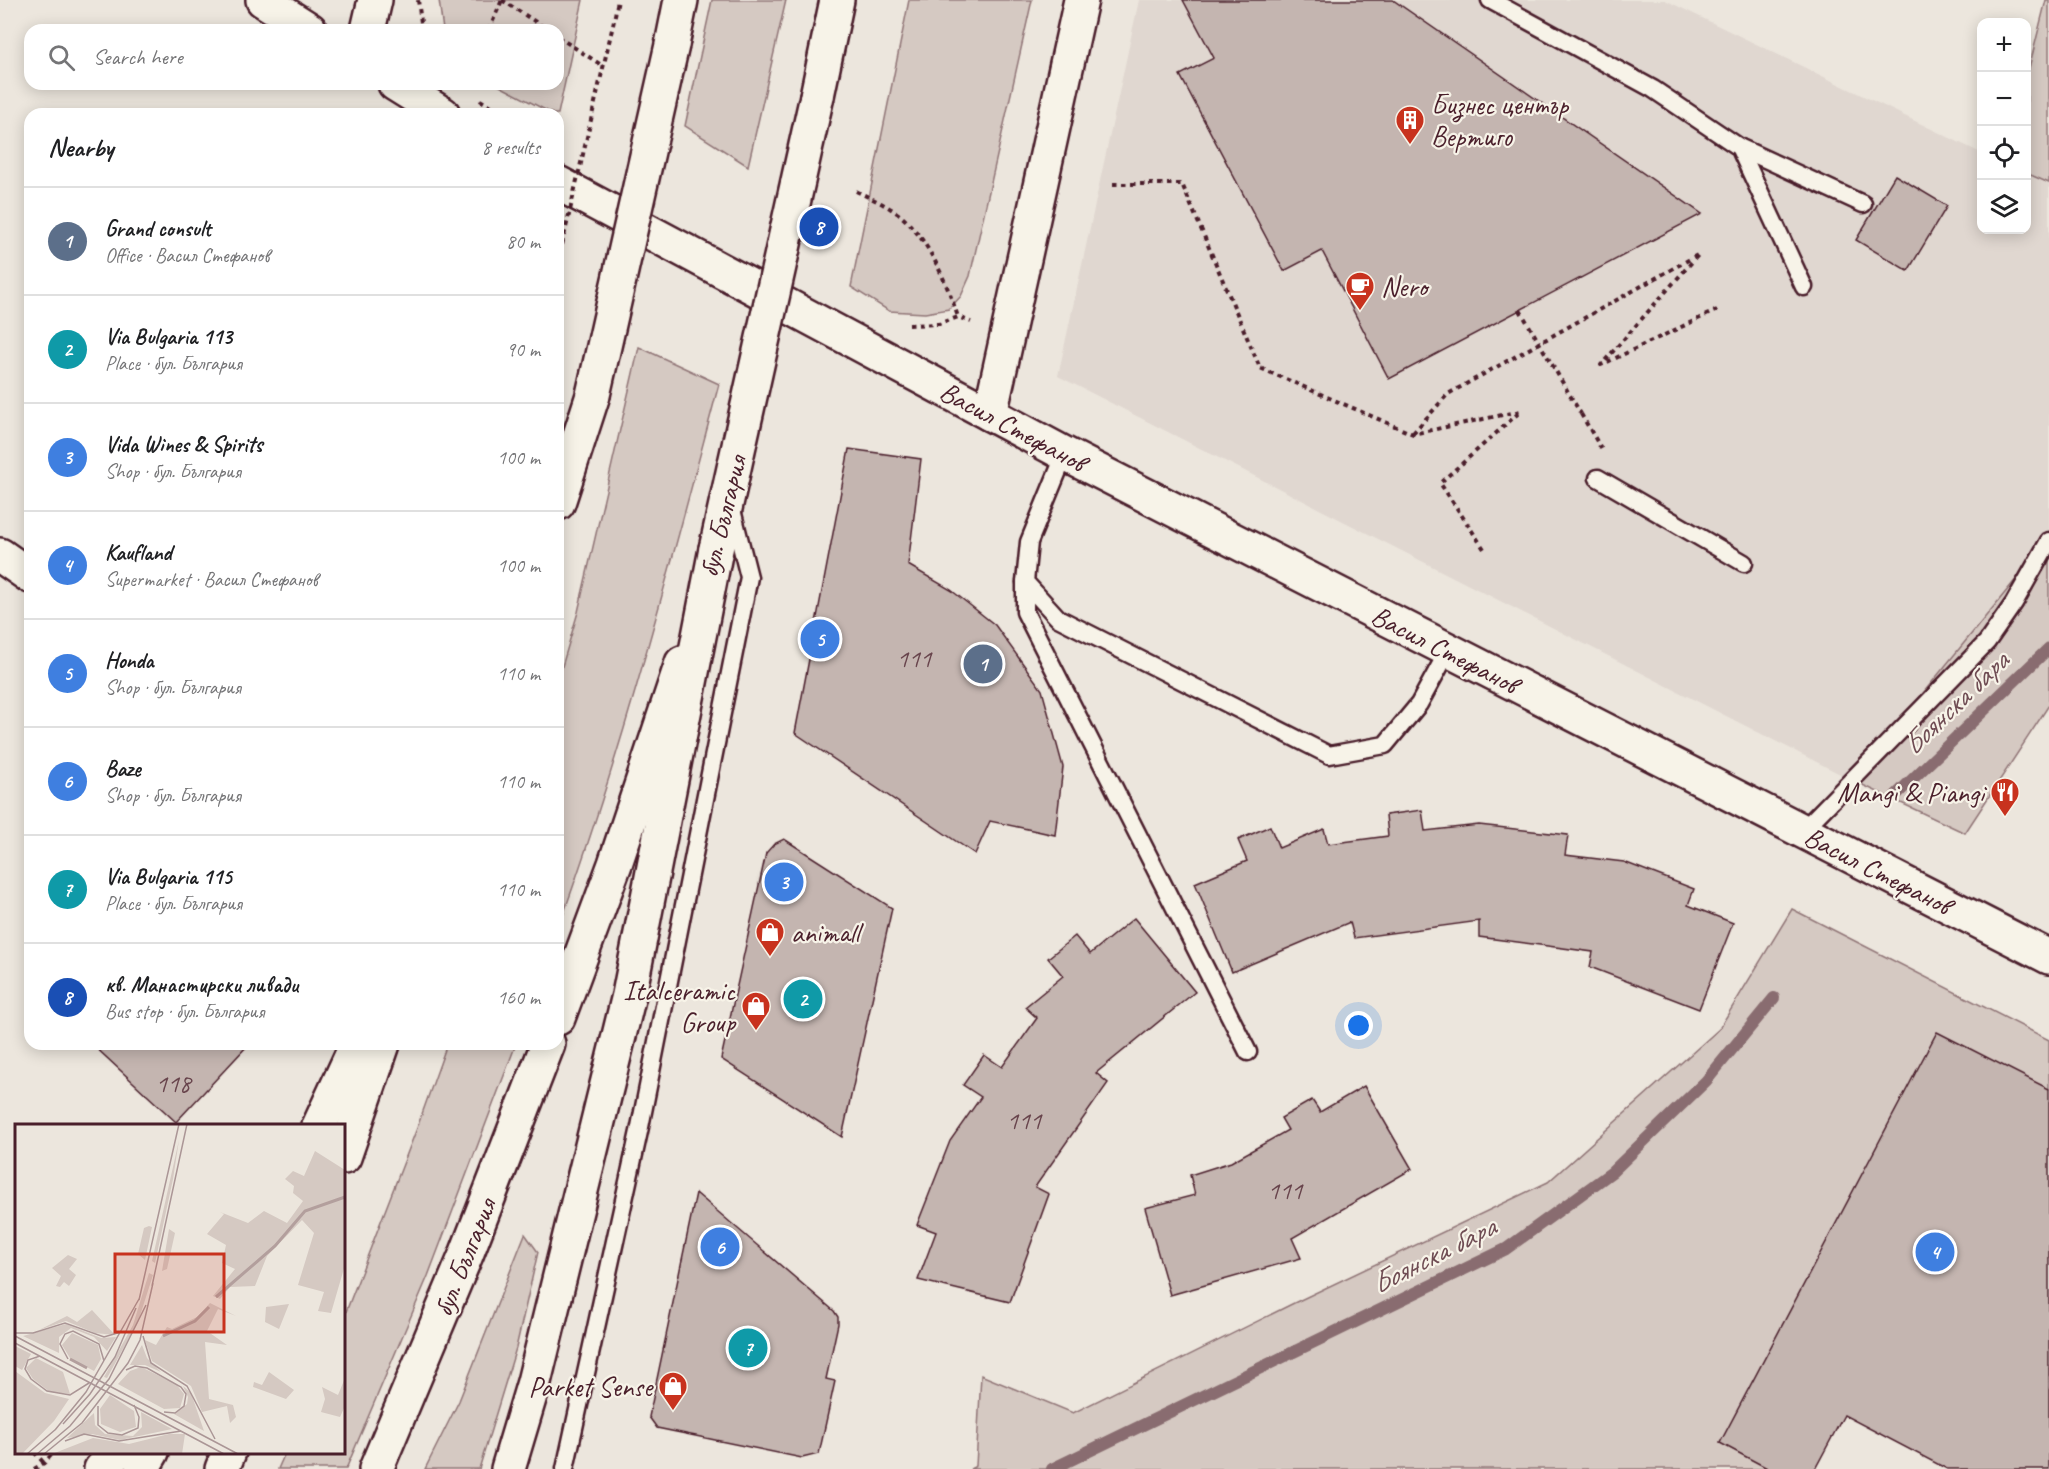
<!DOCTYPE html>
<html lang="en">
<head>
<meta charset="utf-8">
<style>
  :root { --surface:#fff; --page:#f6f6f6; --text:#202124; --muted:#757577; --line:#e0e0e0; --accent:#b45309 }
  body { margin:0; font-family:Caveat,sans-serif; background:var(--page); color:var(--text) }
  .controls { position:absolute; right:18px; top:18px; display:grid; overflow:hidden; border-radius:12px; box-shadow:0 3px 15px #0003 }
  .controls button { width:54px; height:54px; display:grid; place-items:center; padding:0; border:0; border-bottom:2px solid var(--line); background:var(--surface); color:var(--text); font:30px sans-serif }
  .you { position:absolute; left:1359px; top:1026px; width:21px; height:21px; margin:-15px; border:4px solid #fff; border-radius:50%; background:#1a73e8; box-shadow:0 0 0 9px #1a73e833 }
  .badge { display:grid; place-items:center; width:39px; height:39px; border-radius:50%; background:var(--accent); color:#fff; font-size:20px; font-weight:700 }
  .pin { position:absolute; translate:-50% -50%; border:3px solid #fff; box-shadow:0 2px 6px #0006 }
  .list { margin:0; padding:0; list-style:none }
  h2 { display:flex; justify-content:space-between; align-items:center; height:78px; margin:0; padding:0 24px; font-size:26px }
  h2 small { font-size:20px; font-weight:400; color:var(--muted) }
  .list li { display:grid; grid-template-columns:39px 1fr auto; gap:18px; align-items:center; box-sizing:border-box; height:108px; padding:0 24px; border-top:2px solid var(--line) }
  .list b { display:block; font-size:22px; white-space:nowrap }
  .list p { margin:0; font-size:20px; white-space:nowrap; color:var(--muted) }
  .list em { font-size:20px; font-style:normal; color:var(--muted) }
  .icon { flex:none; width:33px; height:33px; fill:none; stroke:currentColor; stroke-width:2; stroke-linecap:round; stroke-linejoin:round }
  .map { position:relative; flex:none; width:2049px; height:1469px; overflow:hidden }
  .search { position:absolute; background:var(--surface); box-shadow:0 3px 15px #0003; left:24px; top:24px; width:540px; height:66px; display:flex; align-items:center; gap:15px; box-sizing:border-box; padding:0 21px; border-radius:18px; color:var(--muted); font-size:22px }
  .panel { position:absolute; background:var(--surface); box-shadow:0 3px 15px #0003; left:24px; top:108px; width:540px; height:942px; border-radius:18px }
  .map>svg:first-child { display:block }
  .built { fill:#e0d7d0 }
  .green { fill:#d5c9c2; stroke:#907476; stroke-width:1.5 }
  .lines { fill:none; stroke-linecap:round; stroke-linejoin:round }
  .stream { stroke:#896c6f; stroke-width:12 }
  .building { fill:#c4b5b0; stroke:#4a1f2b; stroke-width:1.5 }
  .service-casing { stroke:#4a1f2b; stroke-width:21 }
  .minor-casing { stroke:#4a1f2b; stroke-width:38 }
  .secondary-casing { stroke:#4a1f2b; stroke-width:38 }
  .primary-casing { stroke:#4a1f2b; stroke-width:38 }
  .trunk-casing { stroke:#4a1f2b; stroke-width:38 }
  .path { stroke:#4a1f2b; stroke-width:4; stroke-dasharray:4.5 4.5; stroke-linecap:butt }
  .service { stroke:#f7f3e8; stroke-width:16 }
  .minor { stroke:#f7f3e8; stroke-width:33 }
  .secondary { stroke:#f7f3e8; stroke-width:33 }
  .primary { stroke:#f7f3e8; stroke-width:33 }
  .trunk { stroke:#f7f3e8; stroke-width:33 }
  .primary-bridge-casing { stroke:#4a1f2b; stroke-width:38; stroke-linecap:butt }
  .path-bridge { stroke:#4a1f2b; stroke-width:4; stroke-dasharray:4.5 4.5; stroke-linecap:butt }
  .primary-bridge { stroke:#f7f3e8; stroke-width:33 }
  .labels { text-anchor:middle; stroke-width:4.5; stroke-linejoin:round; paint-order:stroke }
  .number-label { font-size:26px; fill:#68444c }
  .poi-label { font-size:28px; fill:#4a1f2b; stroke:#f7f3e8; text-anchor:start }
  .street-label { font-size:28px; fill:#4a1f2b; stroke:#f7f3e8 }
  .water-label { font-size:30px; font-style:italic; fill:#6f4c53; stroke:#f7f3e8 }
  .inset-river { fill:none; stroke:#b39f9d; stroke-width:3 }
  .inset-road { fill:none; stroke:#ab9696; stroke-width:1.5 }
  .view { fill:#c8321e; fill-opacity:0.15; stroke:#c8321e; stroke-width:3 }
  .inset-edge { fill:none; stroke:#4a1f2b; stroke-width:3 }
</style>
</head>
<body>
<div class="map">
<svg width="2049" height="1469" viewBox="0 0 2049 1469">
  <rect width="100%" height="100%" fill="#ece6dd"/>
  <filter id="ink" filterUnits="userSpaceOnUse"><feTurbulence type="fractalNoise" baseFrequency=".0167" numOctaves="2"/><feDisplacementMap in="SourceGraphic" scale="12" xChannelSelector="R" yChannelSelector="G"/><feConvolveMatrix kernelMatrix="1 2 1 2 8 2 1 2 1" color-interpolation-filters="sRGB"/></filter>
  <g filter="url(#ink)">
    <path class="built" d="M1139 0H1665L1981 153 1982 230H2026L2027 173 2049 183V539L1852 780 1058 376Z"/>
    <g class="green">
      <path d="M439 0H583L558 114H553L496 84H558V30H443Z"/>
      <path d="M712 0H786L748 166 685 126Z"/>
      <path d="M909 0H1032L970 276 961 296 949 309 925 313 889 311 851 287Z"/>
      <path d="M2046 0H2049V183L2026 173 2027 76Z"/>
      <path d="M639 347 719 384C670 567 623 751 558 929V680L578 612Z"/>
      <path d="M2049 539V705L1965 833 1852 780Z"/>
      <path d="M1792 909 2049 1040V1089L1720 1443 1769 1469H970L976 1466 981 1375 1073 1413 1292 1304 1548 1182 1719 1029Z"/>
      <path d="M447 1044H516L428 1276 346 1469H278L285 1453 344 1452V1317L417 1128Z"/>
      <path d="M525 1234 538 1252 516 1348 479 1469H425L459 1401Z"/>
    </g>
    <g class="lines">
      <g class="stream">
        <path d="M1896 795 2049 648"/>
        <path d="M1052 1469 1506 1249 1612 1172 1706 1081 1774 998"/>
      </g>
    </g>
    <g class="building">
      <path d="M1183 0H1393L1702 214 1389 379 1322 251 1284 271 1180 75 1214 58Z"/>
      <path d="M1895 175 1947 206 1908 271 1856 240Z"/>
      <path d="M849 449 921 459 908 565 951 590 995 625 1042 690 1063 767 1055 835 990 821 975 854 795 733Z"/>
      <path d="M1422 810 1425 831 1479 825 1568 835 1565 855 1624 862 1694 889 1688 905 1733 923 1699 1009 1590 967 1593 952 1479 937V921L1354 938 1350 922 1232 972 1195 883 1247 861 1238 840 1270 826 1279 848 1324 829 1328 844 1388 836 1386 815Z"/>
      <path d="M784 839 892 908 842 1137 721 1059 766 853 774 844Z"/>
      <path d="M1134 918 1195 992 1096 1073 1108 1083 1035 1187 1049 1194 1010 1302 918 1280 936 1232 917 1225 950 1141 981 1097 963 1085 984 1055 1002 1067 1037 1018 1025 1007 1063 976 1048 958 1075 936 1090 954Z"/>
      <path d="M1937 1032 2049 1089V1469H1947L1844 1415 1815 1469H1769L1720 1443Z"/>
      <path d="M92 1044H249L176 1122Z"/>
      <path d="M1364 1086 1412 1169 1292 1238 1301 1258 1170 1295 1145 1208 1195 1195 1190 1175 1231 1162 1288 1130 1281 1118 1312 1100 1320 1112Z"/>
      <path d="M696 1193 834 1311 838 1317V1324L826 1379 835 1381 819 1454 802 1458 657 1428 649 1417Z"/>
    </g>
    <g class="lines">
      <g class="service-casing">
        <g id="service">
          <path d="M1490 0 1653 89 1739 147 1804 287"/>
          <path d="M1739 147 1863 204"/>
          <path d="M1065 454 1029 542 1025 582 1058 618 1329 755 1385 745 1419 704 1448 651"/>
          <path d="M1598 478 1744 563"/>
          <path d="M1025 582V612L1248 1052"/>
          <path d="M1802 831 1987 642 2014 603 2049 541"/>
          <path d="M565 1469 640 1127 749 577 732 510"/>
        </g>
      </g>
      <g class="minor-casing">
        <g id="minor">
          <path d="M263 0 310 30"/>
          <path d="M368 30 375 0"/>
          <path d="M395 84 443 114"/>
          <path d="M558 183 1065 454 2049 957"/>
          <path d="M990 414 1081 0"/>
          <path d="M0 555 30 576"/>
        </g>
      </g>
      <g class="secondary-casing">
        <g id="secondary">
          <path d="M558 1018 615 864 682 663"/>
          <path d="M344 1157 383 1044"/>
          <path d="M222 1469 229 1452"/>
          <path d="M376 1469 466 1255 548 1044"/>
        </g>
      </g>
      <g class="primary-casing">
        <g id="primary">
          <path d="M672 45 681 0"/>
          <path d="M817 96 837 0"/>
          <path d="M558 503 593 395"/>
          <path d="M716 549 740 441"/>
        </g>
      </g>
      <g class="trunk-casing">
        <g id="trunk">
          <path d="M319 1126 357 1044"/>
          <path d="M101 1469 117 1452"/>
          <path d="M142 1469 152 1452"/>
          <path d="M508 1469 534 1382 629 995 716 549"/>
        </g>
      </g>
      <g class="path">
        <path d="M418 0 422 30"/>
        <path d="M502 0 548 30"/>
        <path d="M613 25 618 0"/>
        <path d="M489 30 502 0"/>
        <path d="M558 37 603 66"/>
        <path d="M480 100 504 114"/>
        <path d="M1113 184H1182L1260 368 1413 434 1521 411 1440 483 1486 552"/>
        <path d="M856 191C870 198 885 204 897 213 927 235 947 283 958 317"/>
        <path d="M909 325 939 324 958 317 971 322"/>
        <path d="M1581 414 1602 450"/>
        <path d="M1413 433 1448 394 1699 254 1601 365 1717 310"/>
        <path d="M34 1452 44 1463"/>
        <path d="M34 1469 44 1463 54 1452"/>
      </g>
      <use href="#service" class="service"/>
      <use href="#minor" class="minor"/>
      <use href="#secondary" class="secondary"/>
      <use href="#primary" class="primary"/>
      <use href="#trunk" class="trunk"/>
      <g class="primary-bridge-casing">
        <g id="primary-bridge">
          <path d="M593 395 672 45"/>
          <path d="M740 441 817 96"/>
        </g>
      </g>
      <g class="path-bridge">
        <path d="M558 262 613 25"/>
        <path d="M1520 310 1581 414"/>
      </g>
      <use href="#primary-bridge" class="primary-bridge"/>
    </g>
  </g>
  <defs>
    <g id="building-pin" transform="scale(1.5)"><path d="M0 17L-7.5 6A9.5 9.5 0 1 1 7.5 6Z" fill="#c8321e" stroke="#f7f3e8"/><path d="M-4-6H4V6H1V3H-1V6H-4ZM-2.5-4.3h1.7v1.8h-1.7ZM.8-4.3h1.7v1.8H.8ZM-2.5-1h1.7V.8h-1.7ZM.8-1h1.7V.8H.8Z" fill="#fff"/></g>
    <g id="cafe-pin" transform="scale(1.5)"><path d="M0 17L-7.5 6A9.5 9.5 0 1 1 7.5 6Z" fill="#c8321e" stroke="#f7f3e8"/><path d="M-5.5-4.5H6V0H3Q3 3.5 0 3.5H-2.5Q-5.5 3.5-5.5 0ZM3-3.2v2h1.7v-2ZM-6 4.5H4V6H-6Z" fill="#fff"/></g>
    <g id="restaurant-pin" transform="scale(1.5)"><path d="M0 17L-7.5 6A9.5 9.5 0 1 1 7.5 6Z" fill="#c8321e" stroke="#f7f3e8"/><path d="M-5-6h1v4h1v-4h1v4h1v-4h1v5L-1.5 .5V6h-2V.5L-5-1ZM5-6V6H3V1.5H1.5Q1.5-4 5-6Z" fill="#fff"/></g>
    <g id="shop-pin" transform="scale(1.5)"><path d="M0 17L-7.5 6A9.5 9.5 0 1 1 7.5 6Z" fill="#c8321e" stroke="#f7f3e8"/><path d="M-5-2.5h2.3a2.7 3.5 0 0 1 5.4 0H5L5.5 6h-11ZM-1.5-2.5h3a1.5 2.3 0 0 0-3 0Z" fill="#fff"/></g>
  </defs>
  <g fill-rule="evenodd">
    <use href="#building-pin" x="1410" y="120"/>
    <use href="#cafe-pin" x="1360" y="286"/>
    <use href="#restaurant-pin" x="2005" y="792"/>
    <use href="#shop-pin" x="770" y="932"/>
    <use href="#shop-pin" x="756" y="1006"/>
    <use href="#shop-pin" x="673" y="1386"/>
  </g>
  <g class="labels">
    <g class="number-label">
      <text x="914" y="667">111</text>
      <text x="173" y="1092">118</text>
      <text x="1024" y="1129">111</text>
      <text x="1285" y="1199">111</text>
    </g>
    <g class="poi-label">
      <text x="1431" y="114">Бизнес център<tspan x="1431" dy="32">Вертиго</tspan></text>
      <text x="1381" y="296">Nero</text>
      <text x="1984" y="802" text-anchor="end">Mangi &amp; Piangi</text>
      <text x="791" y="942">animall</text>
      <text x="735" y="1000" text-anchor="end">Italceramic<tspan x="735" dy="32">Group</tspan></text>
      <text x="652" y="1396" text-anchor="end">Parket Sense</text>
    </g>
    <g class="street-label">
      <text transform="translate(1013 426) rotate(28)" y="10">Васил Стефанов</text>
      <text transform="translate(722 516) rotate(-76)" y="10">бул. България</text>
      <text transform="translate(1445 649) rotate(27)" y="10">Васил Стефанов</text>
      <text transform="translate(1878 870) rotate(27)" y="10">Васил Стефанов</text>
      <text transform="translate(464 1257) rotate(-68)" y="10">бул. България</text>
    </g>
    <g class="water-label">
      <text transform="translate(1955 703) rotate(-44)" y="10">Боянска бара</text>
      <text transform="translate(1433 1255) rotate(-27)" y="10">Боянска бара</text>
    </g>
  </g>
  <g transform="translate(15 1124)">
    <rect width="330" height="330" fill="#ece6dd"/>
    <path d="M164 16 158 55 140 139 137 137ZM300 27 330 46V141L316 189 303 187 309 168 283 161 299 109 287 96 252 132 240 162 215 163 205 175 198 172 220 145 207 139 211 121 192 110 209 90 205 88 188 107 205 88 233 99 249 87 272 99 288 77 278 69 279 62 270 55 278 47 289 52ZM134 102 137 103 130 136 123 130 129 104ZM154 105 160 109 152 145 147 147ZM53 131 62 135 54 145 61 151 54 162 49 158 45 163 41 162 46 152 37 144ZM134 149 138 151 123 198 92 254 89 253 118 201ZM195 179 221 192 203 185 192 207 212 221 190 218 194 275 218 281 221 293 215 299 212 282 187 288 176 262 137 237 130 216 141 221 152 203 157 205 182 193ZM274 180 264 205 250 198 251 183ZM77 186 100 211 80 209 51 197 24 206 52 192 62 198ZM51 200 86 214 101 213 92 227 79 213 56 204 44 213V229L8 212ZM57 209 83 221 86 235 79 247 55 234 47 221ZM127 221 132 234 146 248 130 241H115ZM0 222 16 230 7 246 0 242ZM21 234 48 248 55 270 35 268 18 255 11 244ZM126 243 161 260 169 270 165 284 149 285 103 260 115 247ZM0 247 30 269 54 275 39 297 7 330H0ZM254 248 279 266 271 275 238 263 239 258 247 261ZM330 254V282L325 293 306 288 310 275 307 263 323 271ZM168 262 176 269 189 307 159 290 172 280 173 273ZM95 271 119 287 121 303 105 308 86 300 85 285ZM126 288 157 305 105 316 77 310 52 314 79 289 80 301 90 310 118 312 127 303ZM154 310H170L167 330H37L78 314 114 320Z" fill="#d5c9c2"/>
    <path class="inset-river" d="M201 173 260 122 290 87 330 73M148 212 180 197 194 183M55 235 72 244"/>
    <path class="inset-road" d="M137 162 172 0M124 176 164 0M0 209H18L50 199 89 213 106 208M0 212 223 330M128 212 136 239 172 262 200 315M0 219 209 330M25 232 13 236 10 245 16 255 32 267 55 271 74 259M53 235 45 220 50 210 58 207 84 220 89 237M111 246 120 242 132 244 166 263 171 270 169 282 160 289 149 288M83 282V301L93 309 107 311 123 304 124 293 119 281M48 300 75 270 100 233 121 184M40 306 71 268 124 175M50 317 69 310 104 317 166 307M12 330 41 305M22 330 55 302 94 255 131 181M29 330 67 299 113 239 125 216 138 159"/>
    <path class="view" d="M100 130H209V208H100Z"/>
    <rect width="330" height="330" class="inset-edge"/>
  </g>
</svg>
<div class="controls">
<button>+</button>
<button>−</button>
<button><svg class="icon" aria-label="locate" viewBox="0 0 24 24"><circle cx="12" cy="12" r="6"/><path d="M12 2v4M12 18v4M2 12h4M18 12h4"/></svg></button>
<button><svg class="icon" aria-label="layers" viewBox="0 0 24 24"><path d="M12 4l9 5-9 5-9-5zM3 14l9 5 9-5"/></svg></button>
</div>
<div class="you"></div>
<div class="pin badge" style="left:983px;top:664px;background:#5c6f8a">1</div>
<div class="pin badge" style="left:803px;top:999px;background:#0f9aa8">2</div>
<div class="pin badge" style="left:784px;top:882px;background:#3f7fe0">3</div>
<div class="pin badge" style="left:1935px;top:1252px;background:#3f7fe0">4</div>
<div class="pin badge" style="left:820px;top:639px;background:#3f7fe0">5</div>
<div class="pin badge" style="left:720px;top:1247px;background:#3f7fe0">6</div>
<div class="pin badge" style="left:748px;top:1348px;background:#0f9aa8">7</div>
<div class="pin badge" style="left:819px;top:227px;background:#1a4fb4">8</div>
<div class="search"><svg class="icon" aria-label="search" viewBox="0 0 24 24"><circle cx="10" cy="10" r="6"/><path d="M15 15l6 6"/></svg>Search here</div>
<section class="panel">
<h2>Nearby<small>8 results</small></h2>
<ul class="list">
<li><span class="badge" style="background:#5c6f8a">1</span><div><b>Grand consult</b><p>Office · Васил Стефанов</p></div><em>80 m</em></li>
<li><span class="badge" style="background:#0f9aa8">2</span><div><b>Via Bulgaria 113</b><p>Place · бул. България</p></div><em>90 m</em></li>
<li><span class="badge" style="background:#3f7fe0">3</span><div><b>Vida Wines &amp; Spirits</b><p>Shop · бул. България</p></div><em>100 m</em></li>
<li><span class="badge" style="background:#3f7fe0">4</span><div><b>Kaufland</b><p>Supermarket · Васил Стефанов</p></div><em>100 m</em></li>
<li><span class="badge" style="background:#3f7fe0">5</span><div><b>Honda</b><p>Shop · бул. България</p></div><em>110 m</em></li>
<li><span class="badge" style="background:#3f7fe0">6</span><div><b>Baze</b><p>Shop · бул. България</p></div><em>110 m</em></li>
<li><span class="badge" style="background:#0f9aa8">7</span><div><b>Via Bulgaria 115</b><p>Place · бул. България</p></div><em>110 m</em></li>
<li><span class="badge" style="background:#1a4fb4">8</span><div><b>кв. Манастирски ливади</b><p>Bus stop · бул. България</p></div><em>160 m</em></li>
</ul>
</section>
</div>
</body>
</html>
